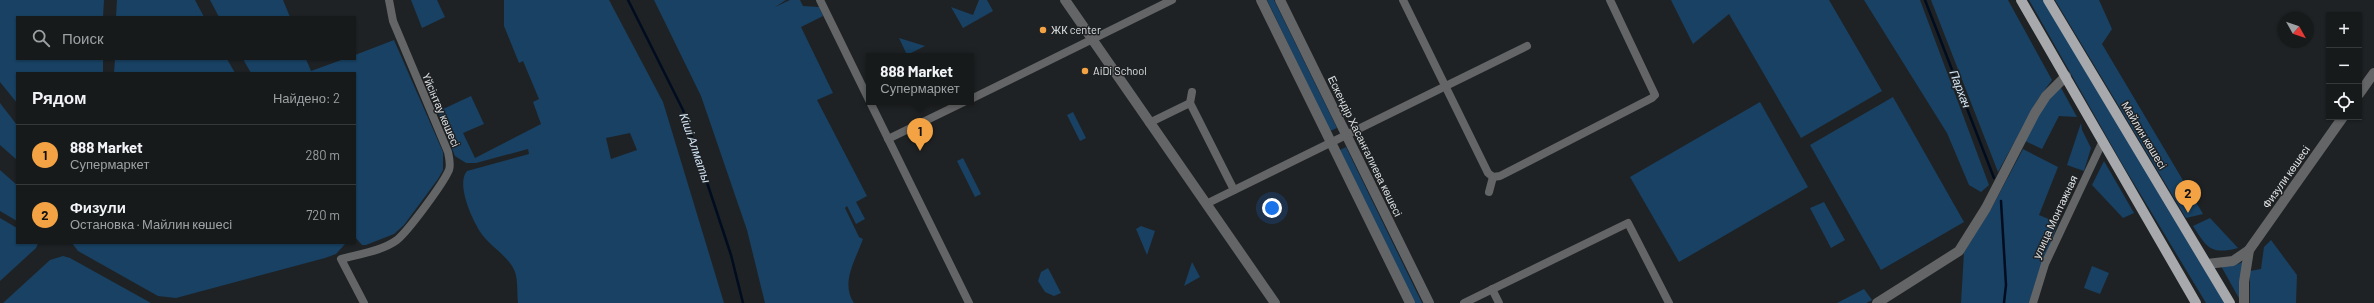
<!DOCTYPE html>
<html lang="ru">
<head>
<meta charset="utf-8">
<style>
  :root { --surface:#171a1b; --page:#242728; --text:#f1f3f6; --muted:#9ea1a3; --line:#36383a; --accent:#f4a344 }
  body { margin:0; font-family:Barlow,sans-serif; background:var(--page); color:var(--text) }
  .controls { position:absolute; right:12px; top:12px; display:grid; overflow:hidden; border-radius:0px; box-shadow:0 1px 3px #0004 }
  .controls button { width:36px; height:36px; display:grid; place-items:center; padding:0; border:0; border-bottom:1px solid var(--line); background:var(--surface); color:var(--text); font:20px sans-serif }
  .compass { position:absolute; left:2278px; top:12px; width:36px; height:36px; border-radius:50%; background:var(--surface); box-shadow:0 1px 3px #0004; rotate:130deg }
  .you { position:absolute; left:1272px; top:208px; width:14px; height:14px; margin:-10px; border:3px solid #fff; border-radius:50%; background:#1a73e8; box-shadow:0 0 0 6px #1a73e833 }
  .badge { display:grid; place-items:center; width:26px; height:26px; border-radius:50%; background:var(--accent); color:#111; font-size:13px; font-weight:700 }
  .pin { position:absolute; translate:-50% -33px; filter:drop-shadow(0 1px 2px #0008) }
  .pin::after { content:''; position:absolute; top:21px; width:14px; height:12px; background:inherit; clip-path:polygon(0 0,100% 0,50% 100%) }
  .popup { position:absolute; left:866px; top:53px; width:108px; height:52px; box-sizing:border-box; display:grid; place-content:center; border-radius:0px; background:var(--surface); filter:drop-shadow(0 1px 3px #0005); font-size:13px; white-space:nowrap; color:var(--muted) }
  .popup b { font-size:15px; color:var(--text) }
  .popup::after { content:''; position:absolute; left:50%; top:100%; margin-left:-8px; border:8px solid transparent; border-top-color:var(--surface) }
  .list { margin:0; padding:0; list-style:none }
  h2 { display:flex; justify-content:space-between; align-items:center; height:52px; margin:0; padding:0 16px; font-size:17px }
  h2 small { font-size:13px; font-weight:400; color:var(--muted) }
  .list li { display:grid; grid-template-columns:26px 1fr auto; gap:12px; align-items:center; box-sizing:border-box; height:60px; padding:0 16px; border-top:1px solid var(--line) }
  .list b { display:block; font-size:15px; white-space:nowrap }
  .list p { margin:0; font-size:13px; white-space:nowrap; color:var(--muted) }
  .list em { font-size:13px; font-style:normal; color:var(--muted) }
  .icon { flex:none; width:22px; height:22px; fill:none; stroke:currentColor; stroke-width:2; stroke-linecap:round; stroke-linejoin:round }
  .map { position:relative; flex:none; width:2374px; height:303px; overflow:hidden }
  .search { position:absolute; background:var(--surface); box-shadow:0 1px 3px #0004; left:16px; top:16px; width:340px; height:44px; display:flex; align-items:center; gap:10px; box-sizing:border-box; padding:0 14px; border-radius:0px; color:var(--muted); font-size:15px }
  .panel { position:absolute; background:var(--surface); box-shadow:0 1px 3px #0004; left:16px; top:72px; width:340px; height:172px; border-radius:0px }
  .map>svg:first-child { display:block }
  .green { fill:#184163; fill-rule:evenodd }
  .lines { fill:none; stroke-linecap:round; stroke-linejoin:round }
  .stream { stroke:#000c1f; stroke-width:2.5 }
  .minor { stroke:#646566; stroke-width:8 }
  .tertiary { stroke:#646566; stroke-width:10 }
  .primary { stroke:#a7a9ac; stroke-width:10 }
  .poi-dot { fill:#f4a344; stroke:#1f2224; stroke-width:1.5 }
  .labels { text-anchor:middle; stroke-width:3; stroke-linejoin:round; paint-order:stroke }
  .poi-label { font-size:11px; fill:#dfe1e3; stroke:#1f2224; text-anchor:start }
  .street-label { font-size:11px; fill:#dfe1e3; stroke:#1f2224 }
  .water-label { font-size:12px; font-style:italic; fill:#d3e6f7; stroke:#1f2224 }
</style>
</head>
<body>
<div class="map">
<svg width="2374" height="303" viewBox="0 0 2374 303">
  <rect width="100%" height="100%" fill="#1f2224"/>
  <g class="green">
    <path d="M0 0H104L103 17H17V59H103V73H17V103L0 82Z"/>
    <path d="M117 0H195L204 17H116Z"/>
    <path d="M210 0H283L290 17H219Z"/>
    <path d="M411 0H437L445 17 422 28Z"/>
    <path d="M504 0H609L663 102 724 303H518C517 293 518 281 515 272 510 258 493 248 484 237 474 225 455 184 467 171L529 154 528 149 476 163H466L455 156 439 116 441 110 471 96 484 124 463 133 475 158 541 124 533 102 539 99 523 61 519 63 504 26ZM630 133 637 150 611 159 606 138Z"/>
    <path d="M654 0H786L775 7 790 0H800L803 6 819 7 823 16 801 27 833 93 817 100 867 196 856 202 865 219 856 224 847 206 845 208 859 237 863 239C856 259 840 283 854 303H765L747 230 701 96Z"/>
    <path d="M979 0H987L993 11 963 28 951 7 973 15Z"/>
    <path d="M1267 0H1274L1337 128 1330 131Z"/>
    <path d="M1671 0H1829L1882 91 1801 138 1729 14 1693 44Z"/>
    <path d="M1864 0H1920L1989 185 1981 192 1969 185 1947 133Z"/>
    <path d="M1931 0H2008L2052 80 2038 99 1998 172Z"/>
    <path d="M2029 0H2044L2227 303H2206L2121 162Z"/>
    <path d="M2055 0H2099L2112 29 2102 44 2203 214 2186 218Z"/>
    <path d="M899 38 925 46 907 55Z"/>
    <path d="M394 40 443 152V170L438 179 404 225 394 234 366 245H362L355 237V73H251L243 59H306L311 71 344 59H355V55Z"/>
    <path d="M115 59H227L235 73H114Z"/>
    <path d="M2060 86 2077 117 2059 116 2042 149 2023 140 2037 115Z"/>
    <path d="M1893 97 1964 222 1881 270 1810 145Z"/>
    <path d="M1760 102 1808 187 1679 262 1630 177Z"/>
    <path d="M0 103 17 125V160L0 145Z"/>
    <path d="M1073 112 1086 138 1080 141 1067 115Z"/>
    <path d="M2081 123 2082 130 2091 148 2084 171 2067 165Z"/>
    <path d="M1346 147 1422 303H1414L1340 150Z"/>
    <path d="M2023 149 2058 167 2039 215 2058 223 2029 303H1961L1964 252 1991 209Z"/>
    <path d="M963 158 981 194 975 197 957 161Z"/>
    <path d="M2104 161 2134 213 2123 218 2092 185Z"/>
    <path d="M0 170 17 185V221L0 211Z"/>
    <path d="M1824 202 1845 240 1831 248 1810 208Z"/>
    <path d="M0 218 17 228V243H38L36 248 0 281Z"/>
    <path d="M2210 218 2238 248C2211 255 2207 248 2193 226Z"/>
    <path d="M1141 226 1155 231 1147 255 1136 229Z"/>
    <path d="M2271 240 2297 275 2296 303H2250V271L2261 269 2264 247Z"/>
    <path d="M72 243H345V244L336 254 325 258 176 298 158 296 78 251Z"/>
    <path d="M63 256 70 258 151 303H3L50 260Z"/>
    <path d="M2245 261 2240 300 2221 266H2233Z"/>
    <path d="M1192 262 1200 277 1184 286Z"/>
    <path d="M2092 266 2109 273 2100 294 2084 288Z"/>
    <path d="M1048 268 1061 293 1054 296 1045 292 1038 281 1041 272Z"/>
    <path d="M1864 289 1872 300 1866 303H1837Z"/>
  </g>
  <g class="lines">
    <g class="stream">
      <path d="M628 0 683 110 731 255 743 303"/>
      <path d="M1925 0 1994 178"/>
      <path d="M2001 201 2006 285 2004 303"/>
    </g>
    <g class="minor">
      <path d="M820 0 869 100"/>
      <path d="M1403 0 1488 173 1493 177 1500 176 1652 98 1655 95 1610 0"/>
      <path d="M1192 92 1190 103 1234 190"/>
      <path d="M971 99 1172 0"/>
      <path d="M870 102 969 303"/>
      <path d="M1149 123 1190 103"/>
      <path d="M888 139 964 102"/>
      <path d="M1489 192 1493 177"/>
      <path d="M1206 204 1527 46"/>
      <path d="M1492 289 1499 303"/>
      <path d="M364 303 341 259C359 254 382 251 397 240 408 231 443 184 449 170 451 164 449 157 448 152L393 21 389 0"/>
      <path d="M1464 303 1628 223 1669 303"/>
      <path d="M2033 303 2045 264 2102 143"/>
    </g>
    <g class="tertiary">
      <path d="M1065 0 1275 303"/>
      <path d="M1261 0 1410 303"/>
      <path d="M1280 0 1429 303"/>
      <path d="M2359 94 2374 73"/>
      <path d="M2207 264 2233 261 2249 250 2343 117"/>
      <path d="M1877 303 1959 251 1986 208 2035 113 2046 96 2066 76"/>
      <path d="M2244 303V282L2249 250"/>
    </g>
    <g class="primary">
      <path d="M2021 0 2196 303"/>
      <path d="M2048 0 2230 303"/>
    </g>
  </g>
  <g class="poi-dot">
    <circle cx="1043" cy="30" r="4"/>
    <circle cx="1085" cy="71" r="4"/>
  </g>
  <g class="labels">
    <g class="poi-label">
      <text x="1051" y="34">ЖК center</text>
      <text x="1093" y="75">AiDi School</text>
    </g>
    <g class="street-label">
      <text transform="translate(441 110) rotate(67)" y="4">Үйсінтау көшесі</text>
      <text transform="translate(2144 135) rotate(59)" y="4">Майлин көшесі</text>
      <text transform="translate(1365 146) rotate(64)" y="4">Ескендір Хасанғалиева көшесі</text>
      <text transform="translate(2286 177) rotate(-55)" y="4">Физули көшесі</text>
      <text transform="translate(2055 217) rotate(-65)" y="4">улица Монтажная</text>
    </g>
    <g class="water-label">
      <text transform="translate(1960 89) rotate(69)" y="4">Пархач</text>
      <text transform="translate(695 148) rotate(71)" y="4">Кіші Алматы</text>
    </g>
  </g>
</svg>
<div class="controls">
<button>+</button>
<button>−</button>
<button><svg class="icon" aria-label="locate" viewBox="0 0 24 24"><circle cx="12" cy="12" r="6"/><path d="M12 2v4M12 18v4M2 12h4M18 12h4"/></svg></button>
</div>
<svg class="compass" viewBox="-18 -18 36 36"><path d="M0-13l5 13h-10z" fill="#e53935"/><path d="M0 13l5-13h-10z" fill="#9ea1a3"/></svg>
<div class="you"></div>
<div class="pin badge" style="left:920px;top:151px">1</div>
<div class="popup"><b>888 Market</b>Супермаркет</div>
<div class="pin badge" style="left:2188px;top:213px">2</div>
<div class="search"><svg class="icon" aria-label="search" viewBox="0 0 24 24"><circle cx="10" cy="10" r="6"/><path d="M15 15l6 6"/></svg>Поиск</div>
<section class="panel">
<h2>Рядом<small>Найдено: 2</small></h2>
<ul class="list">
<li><span class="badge">1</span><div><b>888 Market</b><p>Супермаркет</p></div><em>280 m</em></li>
<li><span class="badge">2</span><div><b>Физули</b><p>Остановка · Майлин көшесі</p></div><em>720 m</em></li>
</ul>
</section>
</div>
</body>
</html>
